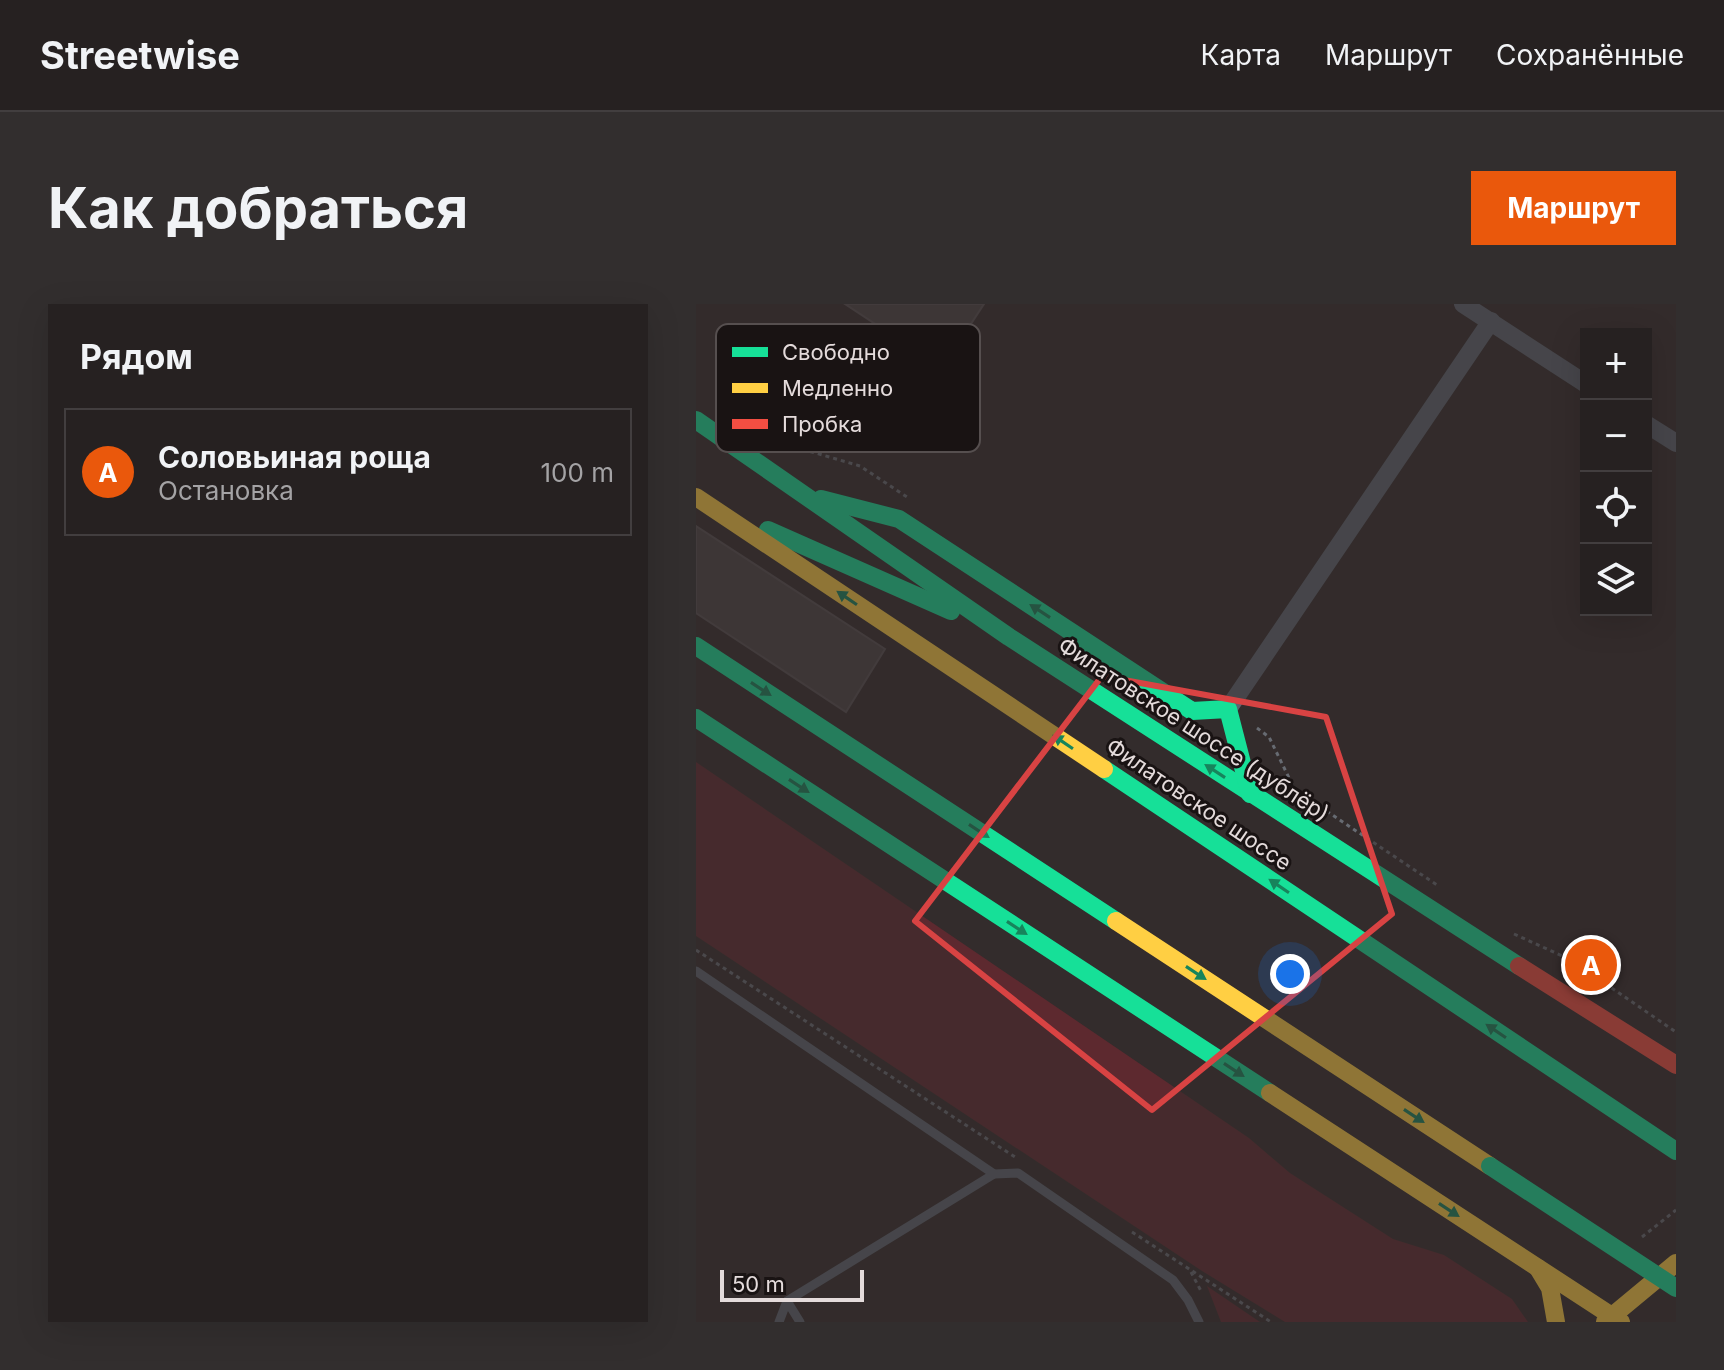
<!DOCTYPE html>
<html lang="ru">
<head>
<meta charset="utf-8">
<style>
  :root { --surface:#262121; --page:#322e2e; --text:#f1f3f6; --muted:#a4a3a5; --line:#423e3f; --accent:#ea580c }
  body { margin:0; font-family:Inter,sans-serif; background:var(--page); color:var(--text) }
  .controls { position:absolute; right:24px; top:24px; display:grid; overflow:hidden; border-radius:0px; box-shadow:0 8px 32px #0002 }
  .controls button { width:72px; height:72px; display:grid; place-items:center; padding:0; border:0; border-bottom:2px solid var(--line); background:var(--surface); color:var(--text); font:40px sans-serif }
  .scale { position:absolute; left:24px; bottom:20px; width:144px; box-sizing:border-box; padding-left:8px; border:4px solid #e4dbdb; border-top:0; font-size:22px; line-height:28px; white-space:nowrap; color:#e4dbdb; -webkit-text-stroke:6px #191313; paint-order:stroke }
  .you { position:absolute; left:594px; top:670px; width:28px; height:28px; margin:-20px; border:6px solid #fff; border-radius:50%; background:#1a73e8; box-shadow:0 0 0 12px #1a73e833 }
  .badge { display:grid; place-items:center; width:52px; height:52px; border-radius:50%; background:var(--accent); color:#fff; font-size:26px; font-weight:700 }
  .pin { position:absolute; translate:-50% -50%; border:4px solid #fff; box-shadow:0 2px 8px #0006 }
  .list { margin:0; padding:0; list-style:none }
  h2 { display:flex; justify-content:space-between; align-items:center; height:104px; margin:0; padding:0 32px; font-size:34px }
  h2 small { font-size:26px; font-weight:400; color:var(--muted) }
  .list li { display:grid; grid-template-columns:52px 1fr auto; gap:24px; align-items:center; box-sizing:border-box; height:128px; margin:0 16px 16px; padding:0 16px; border:2px solid var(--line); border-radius:0px }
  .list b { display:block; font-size:30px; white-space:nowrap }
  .list p { margin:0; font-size:26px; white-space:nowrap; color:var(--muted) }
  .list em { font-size:26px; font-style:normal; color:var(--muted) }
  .icon { flex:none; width:44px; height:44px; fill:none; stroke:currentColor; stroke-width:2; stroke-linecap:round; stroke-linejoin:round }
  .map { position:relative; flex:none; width:980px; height:1018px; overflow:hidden; border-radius:0px }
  header { display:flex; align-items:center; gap:48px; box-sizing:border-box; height:112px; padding:0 40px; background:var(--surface); border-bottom:2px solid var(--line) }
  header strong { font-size:38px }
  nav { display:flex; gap:44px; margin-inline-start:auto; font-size:28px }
  .intro { display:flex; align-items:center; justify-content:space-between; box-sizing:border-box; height:192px; padding:0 48px }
  h1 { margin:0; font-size:56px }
  .button { padding:20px 36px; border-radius:0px; background:var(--accent); color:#fff; font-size:28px; font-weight:700 }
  main { display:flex; gap:48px; padding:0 48px }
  aside { flex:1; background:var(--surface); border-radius:0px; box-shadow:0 8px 32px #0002 }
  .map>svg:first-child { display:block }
  .green { fill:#5d292f }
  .building { fill:#4a4444; stroke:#564f50; stroke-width:2 }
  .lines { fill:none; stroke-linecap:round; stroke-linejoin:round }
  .path { stroke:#676b72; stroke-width:3; stroke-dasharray:4 4; stroke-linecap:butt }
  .lane { stroke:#5e656f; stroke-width:9 }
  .street { stroke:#5e656f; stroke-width:18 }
  .fast { stroke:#16e098; stroke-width:18 }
  .slow { stroke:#ffcf43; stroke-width:18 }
  .jam { stroke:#f24e42; stroke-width:18 }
  .fast-bridge { stroke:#16e098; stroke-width:18 }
  .oneway { fill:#17845c }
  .marked { fill:none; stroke:#d84343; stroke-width:6; stroke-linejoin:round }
  .labels { text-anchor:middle; stroke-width:6; stroke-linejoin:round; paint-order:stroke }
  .street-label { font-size:22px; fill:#e4dbdb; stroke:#191313 }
  .key { fill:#191313; stroke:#564f4f; stroke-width:2 }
  .key-label { font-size:22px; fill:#e4dbdb }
</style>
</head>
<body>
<header>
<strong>Streetwise</strong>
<nav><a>Карта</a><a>Маршрут</a><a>Сохранённые</a></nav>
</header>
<div class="intro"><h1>Как добраться</h1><a class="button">Маршрут</a></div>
<main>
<aside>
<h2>Рядом<small></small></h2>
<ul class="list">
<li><span class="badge">A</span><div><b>Соловьиная роща</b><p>Остановка</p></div><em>100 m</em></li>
</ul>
</aside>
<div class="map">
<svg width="980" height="1018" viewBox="0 0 980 1018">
  <rect width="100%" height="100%" fill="#332c2c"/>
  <g class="green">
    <path d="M0 458 553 834 594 869 697 935 748 951 816 995 832 1018H589L506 967 0 632Z"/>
    <path d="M511 982 564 1018H525Z"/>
  </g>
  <g class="building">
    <path d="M149 0H288L246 64Z"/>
    <path d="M0 222 189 345 150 408 0 309Z"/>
  </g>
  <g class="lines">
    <g class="path">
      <path d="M68 134 164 162 211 193"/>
      <path d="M561 424 573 433 599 486 741 581"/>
      <path d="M818 630 873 655 980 728"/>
      <path d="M0 646 319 853"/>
      <path d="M436 928 575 1018"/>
      <path d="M946 933 980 906"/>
      <path d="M495 968 505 987"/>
    </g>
    <g class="lane">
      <path d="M0 667 298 870 322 869 477 976 492 996 503 1018"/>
      <path d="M91 997 104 1018"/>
      <path d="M83 1018 91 997 298 870"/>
    </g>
    <g class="street">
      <path d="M767 0 890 80"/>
      <path d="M950 120 980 139"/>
      <path d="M532 405 795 17"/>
    </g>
    <g class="fast">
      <path d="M0 116 313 333 823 662"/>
      <path d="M125 195 203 215 496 407 532 405 554 490"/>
      <path d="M72 226 255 307"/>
      <path d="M0 342 420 617"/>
      <path d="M0 414 574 789"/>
      <path d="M408 465 980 847"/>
    </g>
    <g class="slow">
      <path d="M0 193 408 465"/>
      <path d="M420 617 794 862"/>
      <path d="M574 789 925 1018"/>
      <path d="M842 964 854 984 860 1018"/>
      <path d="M909 1018 980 959"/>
    </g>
    <path class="jam" d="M823 662 980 761"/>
    <path class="fast-bridge" d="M794 862 980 984"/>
  </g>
  <defs><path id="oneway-solid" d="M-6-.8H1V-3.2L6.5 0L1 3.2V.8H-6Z" transform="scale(2)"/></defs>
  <g class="oneway">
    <use href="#oneway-solid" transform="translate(151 294) rotate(-146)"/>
    <use href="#oneway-solid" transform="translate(344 307) rotate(-147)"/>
    <use href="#oneway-solid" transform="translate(65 385) rotate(33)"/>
    <use href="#oneway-solid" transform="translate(367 438) rotate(-146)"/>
    <use href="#oneway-solid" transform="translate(519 467) rotate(-147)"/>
    <use href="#oneway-solid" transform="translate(103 482) rotate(33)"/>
    <use href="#oneway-solid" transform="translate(283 527) rotate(33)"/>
    <use href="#oneway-solid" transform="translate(583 582) rotate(-146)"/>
    <use href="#oneway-solid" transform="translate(321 624) rotate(33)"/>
    <use href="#oneway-solid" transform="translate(500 669) rotate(33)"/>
    <use href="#oneway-solid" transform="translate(800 727) rotate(-146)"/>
    <use href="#oneway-solid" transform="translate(538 766) rotate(33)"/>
    <use href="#oneway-solid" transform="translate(718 812) rotate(33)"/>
    <use href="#oneway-solid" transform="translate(753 906) rotate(33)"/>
  </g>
  <path d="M0 0H980V1018H0ZM406 372 630 413 696 610 456 806 219 617Z" fill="#332c2c" fill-opacity=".55" fill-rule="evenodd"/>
  <path class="marked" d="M406 372 630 413 696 610 456 806 219 617Z"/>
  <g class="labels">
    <g class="street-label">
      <text transform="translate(498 425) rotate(33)" y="8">Филатовское шоссе (дублёр)</text>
      <text transform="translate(503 500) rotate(34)" y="8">Филатовское шоссе</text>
    </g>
  </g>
  <rect x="20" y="20" width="264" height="128" rx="12" class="key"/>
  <rect x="36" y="43" width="36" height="10" fill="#16e098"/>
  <rect x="36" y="79" width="36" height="10" fill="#ffcf43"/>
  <rect x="36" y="115" width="36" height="10" fill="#f24e42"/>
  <g class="key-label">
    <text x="86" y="56">Свободно</text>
    <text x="86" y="92">Медленно</text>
    <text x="86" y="128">Пробка</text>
  </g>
</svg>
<div class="controls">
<button>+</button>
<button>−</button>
<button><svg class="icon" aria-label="locate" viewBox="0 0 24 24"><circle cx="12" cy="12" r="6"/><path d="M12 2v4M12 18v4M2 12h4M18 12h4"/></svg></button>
<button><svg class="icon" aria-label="layers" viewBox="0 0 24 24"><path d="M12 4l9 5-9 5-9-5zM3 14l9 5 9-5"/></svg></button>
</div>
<div class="scale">50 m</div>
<div class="you"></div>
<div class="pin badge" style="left:895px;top:661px">A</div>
</div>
</main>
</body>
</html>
